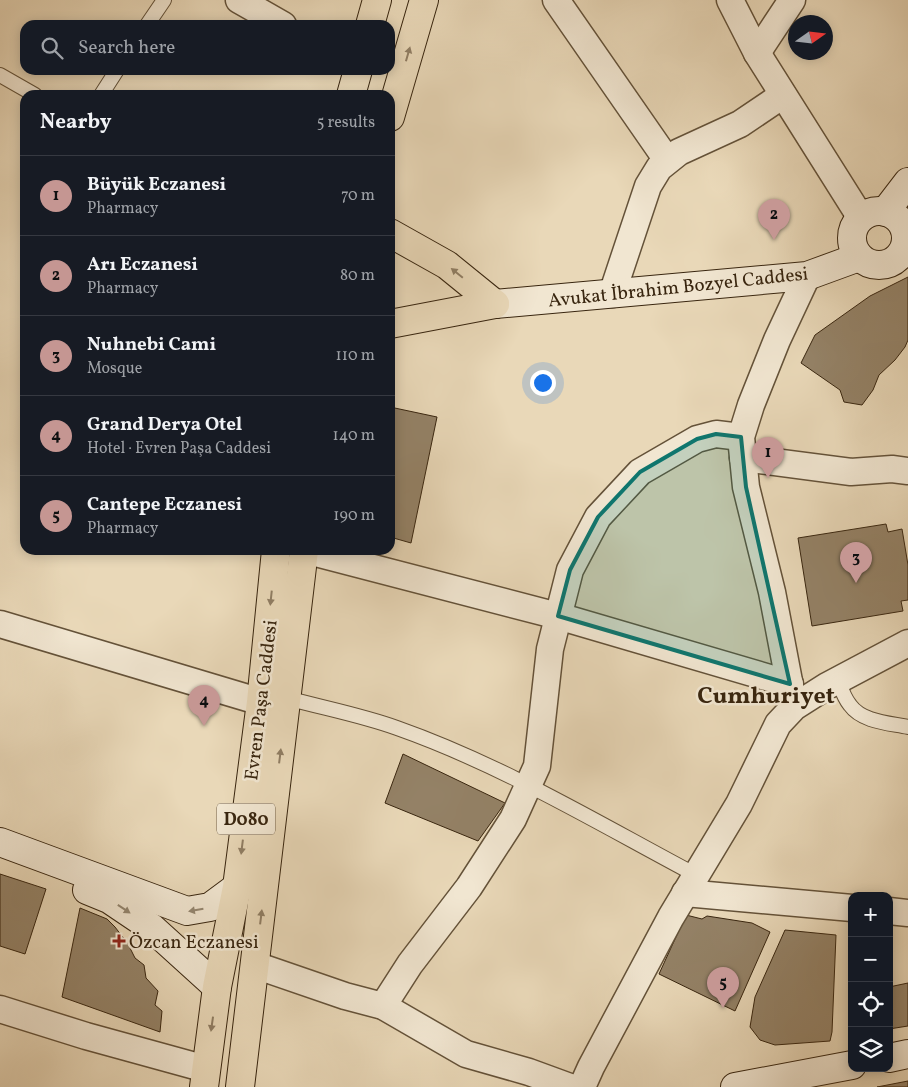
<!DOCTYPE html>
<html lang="en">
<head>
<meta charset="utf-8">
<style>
  :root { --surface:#171b24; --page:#242831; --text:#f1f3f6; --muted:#9ea1a6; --line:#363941; --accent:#c59692 }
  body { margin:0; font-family:Vollkorn,serif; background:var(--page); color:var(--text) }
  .controls { position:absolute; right:15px; bottom:15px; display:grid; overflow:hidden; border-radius:10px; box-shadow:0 2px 12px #0003 }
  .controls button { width:45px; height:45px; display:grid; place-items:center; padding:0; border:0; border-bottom:1px solid var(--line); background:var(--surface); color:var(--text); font:25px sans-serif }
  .compass { position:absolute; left:788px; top:15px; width:45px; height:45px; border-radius:50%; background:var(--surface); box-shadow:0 2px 12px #0003; rotate:76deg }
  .you { position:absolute; left:542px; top:382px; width:18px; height:18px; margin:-12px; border:4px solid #fff; border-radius:50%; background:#1a73e8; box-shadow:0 0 0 8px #1a73e833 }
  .badge { display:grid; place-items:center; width:32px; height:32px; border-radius:50%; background:var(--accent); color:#111; font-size:16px; font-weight:700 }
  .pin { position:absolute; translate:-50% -41px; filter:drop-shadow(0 1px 2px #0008) }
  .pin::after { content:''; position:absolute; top:26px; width:18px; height:15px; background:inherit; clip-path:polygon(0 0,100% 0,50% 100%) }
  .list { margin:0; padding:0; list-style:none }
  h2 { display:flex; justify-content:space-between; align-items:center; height:65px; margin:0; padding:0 20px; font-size:21px }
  h2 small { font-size:16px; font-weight:400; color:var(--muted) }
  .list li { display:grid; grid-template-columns:32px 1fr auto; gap:15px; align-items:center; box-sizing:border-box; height:80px; padding:0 20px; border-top:1px solid var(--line) }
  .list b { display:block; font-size:19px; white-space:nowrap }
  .list p { margin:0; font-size:16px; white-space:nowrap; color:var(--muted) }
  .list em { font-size:16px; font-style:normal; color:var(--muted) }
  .icon { flex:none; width:28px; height:28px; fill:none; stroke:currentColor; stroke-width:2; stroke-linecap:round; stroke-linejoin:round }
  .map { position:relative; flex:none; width:908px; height:1087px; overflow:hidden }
  .search { position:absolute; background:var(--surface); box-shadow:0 2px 12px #0003; left:20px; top:20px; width:375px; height:55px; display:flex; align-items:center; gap:12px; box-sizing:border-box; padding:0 18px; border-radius:15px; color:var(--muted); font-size:19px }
  .panel { position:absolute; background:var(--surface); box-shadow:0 2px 12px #0003; left:20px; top:90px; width:375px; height:465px; border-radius:15px }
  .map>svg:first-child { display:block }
  .building { fill:#948267; stroke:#38250f }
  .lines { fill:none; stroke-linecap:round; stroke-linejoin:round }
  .lane-casing { stroke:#645239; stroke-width:16 }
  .street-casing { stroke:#645239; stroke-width:29 }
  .secondary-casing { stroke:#38250f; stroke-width:30 }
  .highway-casing { stroke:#38250f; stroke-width:30 }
  .lane { stroke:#f1e6d1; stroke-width:14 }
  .street { stroke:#f1e6d1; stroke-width:26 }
  .secondary { stroke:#f1e6d1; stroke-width:28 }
  .highway { stroke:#e9d8b8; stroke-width:28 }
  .oneway { fill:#907e64 }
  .oneway2 { fill:#948670 }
  .marked { fill:#0f766e; fill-opacity:0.2; stroke:#0f766e; stroke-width:4; stroke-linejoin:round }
  .poi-dot { fill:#8f2418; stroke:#f1e6d1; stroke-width:2 }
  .labels { text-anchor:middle; stroke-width:5; stroke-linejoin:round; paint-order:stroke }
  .shield { fill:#f1e6d1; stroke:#705f49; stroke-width:1 }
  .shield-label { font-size:18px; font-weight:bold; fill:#38250f }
  .street-label { font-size:19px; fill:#38250f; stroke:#f1e6d1 }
  .poi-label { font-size:19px; fill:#38250f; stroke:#f1e6d1; text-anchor:start }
  .district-label { font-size:24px; font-weight:bold; fill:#38250f; stroke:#f1e6d1 }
</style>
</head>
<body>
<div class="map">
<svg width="908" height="1087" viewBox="0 0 908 1087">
  <rect width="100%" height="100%" fill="#e9d8b8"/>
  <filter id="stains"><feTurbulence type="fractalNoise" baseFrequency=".004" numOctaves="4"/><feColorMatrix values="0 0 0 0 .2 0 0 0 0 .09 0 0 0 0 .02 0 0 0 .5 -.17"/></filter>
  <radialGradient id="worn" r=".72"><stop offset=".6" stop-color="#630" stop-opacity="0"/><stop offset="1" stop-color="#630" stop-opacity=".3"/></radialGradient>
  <g class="building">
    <path d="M908 277V340L905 347 895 360 879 375 873 390 862 405 844 402 840 390 801 363 815 335 870 296Z"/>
    <path d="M390 407 437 417 411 543 390 537Z"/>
    <path d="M886 524 888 532 902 529 908 565V600L901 601 903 611 812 626 798 538Z"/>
    <path d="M403 754 505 803 478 841 385 803Z"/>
    <path d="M0 874 46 889 25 954 0 946Z"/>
    <path d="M80 908 107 919 115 927 128 944 135 958 144 965 146 978 158 991 155 1005 162 1011 160 1032 62 997Z"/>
    <path d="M686 915 702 919 707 916 752 923 770 932 735 1011 659 974Z"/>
    <path d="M785 930 836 935 832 1032 830 1041 775 1045 760 1040 750 1027 755 997Z"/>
    <path d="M908 983V1026L889 1029V987Z"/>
    <path d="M908 1081V1087H877Z"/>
  </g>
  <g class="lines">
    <g class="lane-casing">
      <g id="lane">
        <path d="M147 25 164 0"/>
        <path d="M0 75 35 95"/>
        <path d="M101 95 117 70"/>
        <path d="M838 680C841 688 844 698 850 705 862 722 889 723 908 727"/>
        <path d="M287 698C323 708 361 715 397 728 502 765 598 823 696 875"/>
      </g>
    </g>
    <g class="street-casing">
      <g id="street">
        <path d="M239 0 283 25"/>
        <path d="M556 0 667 160"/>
        <path d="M730 0 757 53 861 218"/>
        <path d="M757 53 792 0"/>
        <path d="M612 294 648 186 659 168 679 152 740 124 783 95"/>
        <path d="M743 458 851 472 892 469 908 471"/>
        <path d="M304 550 558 616 790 684"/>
        <path d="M0 624 261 702"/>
        <path d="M792 697 772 592 746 487 741 437 751 405 777 340 807 276"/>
        <path d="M685 893 852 908"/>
        <path d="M889 911 908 913"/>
        <path d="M255 965 345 996 383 1006 466 1054 529 1072 570 1087"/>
        <path d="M383 1006 410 964 469 887 513 819 537 766 550 649 570 570 598 517 640 472 697 439 716 434 741 437"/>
        <path d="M0 1009 86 1036 206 1069"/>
        <path d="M582 1087 591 1067 671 917 739 804 778 724 794 707 827 686 908 643"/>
      </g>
    </g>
    <g class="secondary-casing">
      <g id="secondary">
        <circle cx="879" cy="238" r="27"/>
        <path d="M885 212 908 182"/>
        <path d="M495 304 807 276 859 257"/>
        <path d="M0 842 187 911 210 907 237 887"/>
        <path d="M87 890 109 899 152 928 217 987"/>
        <path d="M889 1058 908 1054"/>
        <path d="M735 1087 852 1065"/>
      </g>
    </g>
    <g class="highway-casing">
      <g id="highway">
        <path d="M370 25 377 0"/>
        <path d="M351 95 358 70"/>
        <path d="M390 117 424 0"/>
        <path d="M390 233 447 265 495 304"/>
        <path d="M390 324 495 304"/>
        <path d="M204 1087 217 987 237 887 261 702 276 550"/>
        <path d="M240 1087 304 550"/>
      </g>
    </g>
    <use href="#lane" class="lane"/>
    <use href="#street" class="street"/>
    <use href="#secondary" class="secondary"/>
    <use href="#highway" class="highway"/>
  </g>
  <defs><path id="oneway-solid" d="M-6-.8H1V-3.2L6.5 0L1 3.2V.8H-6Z" transform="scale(1.25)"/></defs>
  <g class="oneway">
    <use href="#oneway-solid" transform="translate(408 54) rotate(-74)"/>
    <use href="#oneway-solid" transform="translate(457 273) rotate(-141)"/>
    <use href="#oneway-solid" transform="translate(271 598) rotate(96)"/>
    <use href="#oneway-solid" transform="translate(280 756) rotate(-83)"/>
    <use href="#oneway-solid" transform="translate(242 847) rotate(97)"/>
    <use href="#oneway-solid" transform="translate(261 917) rotate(-83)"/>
    <use href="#oneway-solid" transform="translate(212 1024) rotate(98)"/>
  </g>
  <g class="oneway2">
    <use href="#oneway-solid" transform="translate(124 909) rotate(34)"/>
    <use href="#oneway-solid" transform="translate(196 910) rotate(170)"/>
  </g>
  <path class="marked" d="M716 434 741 437 746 487 790 684 558 616 570 570 598 517 640 472 697 439Z"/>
  <path class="poi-dot" d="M116.5 933.5h5v5h5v5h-5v5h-5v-5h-5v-5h5z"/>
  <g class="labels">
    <rect class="shield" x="217" y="803.5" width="58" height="31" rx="4"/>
    <g class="shield-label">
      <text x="246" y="825">D080</text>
    </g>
    <g class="street-label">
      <text transform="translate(678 286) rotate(-6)" y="7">Avukat İbrahim Bozyel Caddesi</text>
      <text transform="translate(260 700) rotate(-83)" y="7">Evren Paşa Caddesi</text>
    </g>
    <g class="poi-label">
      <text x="129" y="948">Özcan Eczanesi</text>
    </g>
    <g class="district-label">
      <text x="766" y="703">Cumhuriyet</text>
    </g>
  </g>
  <rect width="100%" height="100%" filter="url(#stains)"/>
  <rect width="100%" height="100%" fill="url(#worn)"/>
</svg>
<div class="controls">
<button>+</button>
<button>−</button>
<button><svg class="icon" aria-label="locate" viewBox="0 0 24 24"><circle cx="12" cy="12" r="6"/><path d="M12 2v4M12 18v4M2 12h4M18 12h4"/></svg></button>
<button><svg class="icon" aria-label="layers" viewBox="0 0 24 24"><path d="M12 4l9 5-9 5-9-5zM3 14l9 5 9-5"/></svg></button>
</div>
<svg class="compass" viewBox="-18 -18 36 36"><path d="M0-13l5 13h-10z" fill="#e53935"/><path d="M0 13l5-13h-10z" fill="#9ea1a6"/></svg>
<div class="you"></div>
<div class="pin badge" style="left:768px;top:478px">1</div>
<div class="pin badge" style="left:774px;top:240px">2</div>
<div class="pin badge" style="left:856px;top:583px">3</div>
<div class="pin badge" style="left:204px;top:726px">4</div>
<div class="pin badge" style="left:723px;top:1008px">5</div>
<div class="search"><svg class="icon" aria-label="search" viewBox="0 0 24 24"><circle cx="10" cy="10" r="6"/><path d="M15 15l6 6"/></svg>Search here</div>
<section class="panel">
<h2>Nearby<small>5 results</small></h2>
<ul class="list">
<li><span class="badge">1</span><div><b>Büyük Eczanesi</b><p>Pharmacy</p></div><em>70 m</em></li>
<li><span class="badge">2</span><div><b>Arı Eczanesi</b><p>Pharmacy</p></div><em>80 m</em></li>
<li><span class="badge">3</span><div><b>Nuhnebi Cami</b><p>Mosque</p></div><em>110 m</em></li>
<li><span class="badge">4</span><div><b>Grand Derya Otel</b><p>Hotel · Evren Paşa Caddesi</p></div><em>140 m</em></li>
<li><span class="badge">5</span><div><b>Cantepe Eczanesi</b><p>Pharmacy</p></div><em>190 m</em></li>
</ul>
</section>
</div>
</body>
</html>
